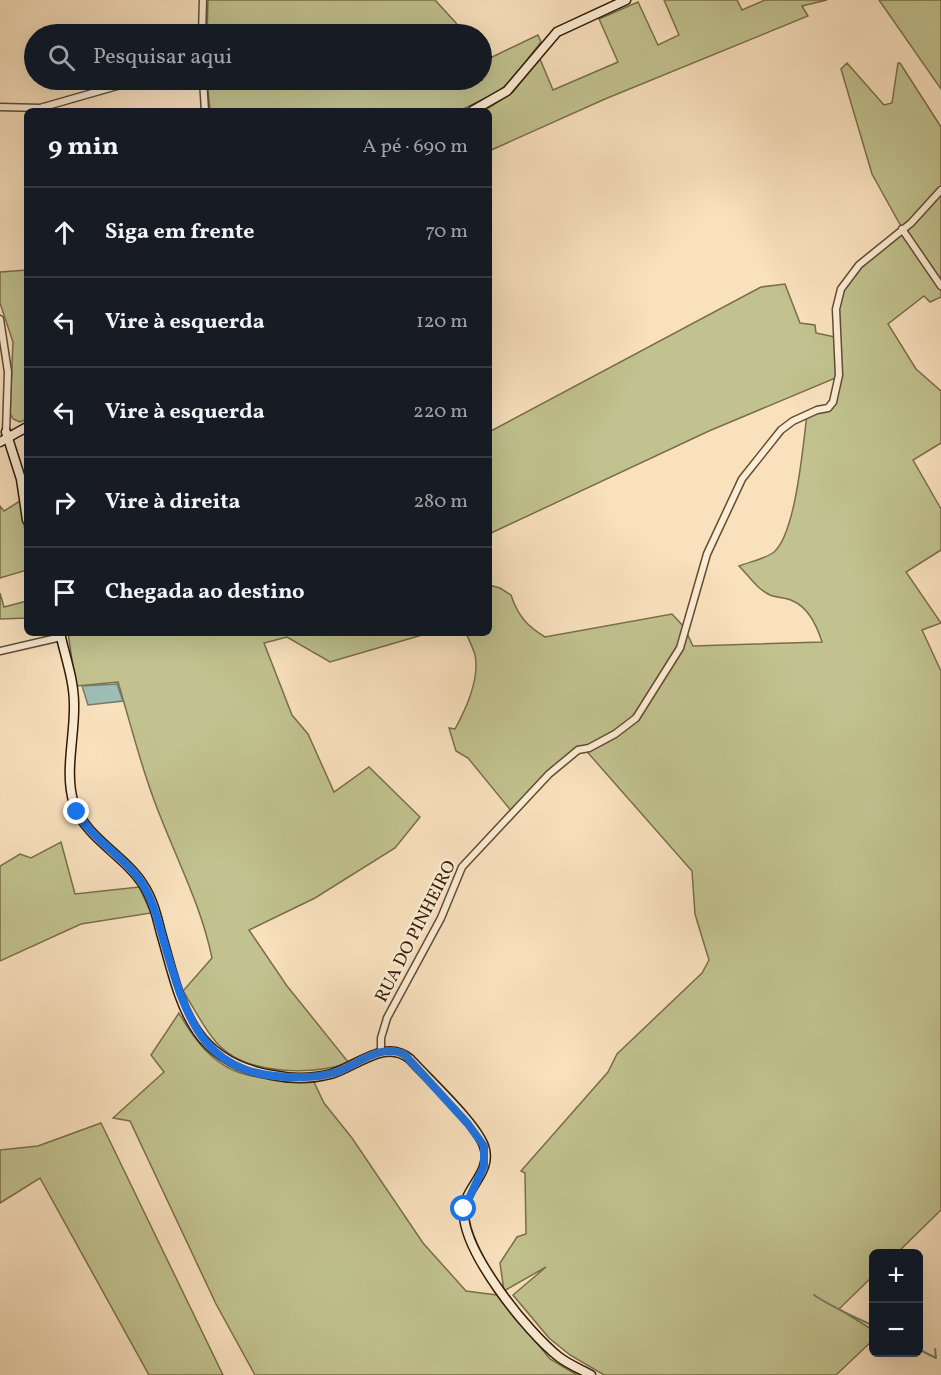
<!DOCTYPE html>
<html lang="pt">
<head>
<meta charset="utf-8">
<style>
  :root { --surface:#171b24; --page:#20242c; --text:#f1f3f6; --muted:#9ea1a6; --line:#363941 }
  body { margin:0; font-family:Vollkorn,serif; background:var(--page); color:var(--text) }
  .controls { position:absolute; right:18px; bottom:18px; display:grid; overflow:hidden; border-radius:9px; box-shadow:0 6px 24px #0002 }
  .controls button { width:54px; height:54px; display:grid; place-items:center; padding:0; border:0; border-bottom:2px solid var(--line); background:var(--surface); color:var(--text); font:30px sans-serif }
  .stop { position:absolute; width:18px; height:18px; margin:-14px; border:4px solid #1a73e8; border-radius:50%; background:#fff }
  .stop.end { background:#1a73e8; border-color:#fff; box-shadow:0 2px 6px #0008 }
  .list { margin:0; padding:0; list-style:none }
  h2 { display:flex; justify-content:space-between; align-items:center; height:78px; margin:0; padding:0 24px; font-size:26px }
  h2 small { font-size:20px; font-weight:400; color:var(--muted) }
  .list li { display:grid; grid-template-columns:39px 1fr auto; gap:18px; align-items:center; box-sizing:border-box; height:90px; padding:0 24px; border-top:2px solid var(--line) }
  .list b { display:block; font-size:22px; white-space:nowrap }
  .list em { font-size:20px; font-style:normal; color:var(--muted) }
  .icon { flex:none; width:33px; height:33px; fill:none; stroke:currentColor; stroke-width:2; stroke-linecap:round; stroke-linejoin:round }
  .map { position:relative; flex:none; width:941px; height:1375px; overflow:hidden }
  .search { position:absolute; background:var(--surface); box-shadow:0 6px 24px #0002; left:24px; top:24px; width:468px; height:66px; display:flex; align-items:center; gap:15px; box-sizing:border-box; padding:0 21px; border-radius:33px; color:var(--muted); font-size:22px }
  .panel { position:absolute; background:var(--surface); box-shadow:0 6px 24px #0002; left:24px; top:108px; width:468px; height:528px; border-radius:9px }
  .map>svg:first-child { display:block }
  .green { fill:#c1c28f; stroke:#796e48; stroke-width:1.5 }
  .water { fill:#9ebdb4; stroke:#727c6c; stroke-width:1.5 }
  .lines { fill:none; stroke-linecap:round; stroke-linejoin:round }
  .stream { stroke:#727c6c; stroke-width:2 }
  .street-casing { stroke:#634c30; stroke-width:9 }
  .secondary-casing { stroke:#311a00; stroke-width:11 }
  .street { stroke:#fbecd5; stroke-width:6 }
  .secondary { stroke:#fbecd5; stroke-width:8 }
  .route { stroke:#1a73e8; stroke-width:8 }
  .labels { text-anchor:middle; stroke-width:5; stroke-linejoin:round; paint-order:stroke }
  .street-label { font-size:18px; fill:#311a00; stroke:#fbecd5 }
</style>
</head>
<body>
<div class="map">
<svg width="941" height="1375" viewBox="0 0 941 1375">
  <rect width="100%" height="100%" fill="#f9e1be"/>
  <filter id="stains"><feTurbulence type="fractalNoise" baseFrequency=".00333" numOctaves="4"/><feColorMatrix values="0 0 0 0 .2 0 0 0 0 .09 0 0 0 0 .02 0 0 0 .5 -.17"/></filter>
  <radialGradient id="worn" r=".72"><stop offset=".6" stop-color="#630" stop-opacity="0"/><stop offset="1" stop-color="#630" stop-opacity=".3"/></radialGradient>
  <g class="green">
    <path d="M208 0H435L466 34H207Z"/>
    <path d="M664 0H737L742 10 765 0H827L802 6 808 16 605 99 489 151V111H484L513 92 540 59 553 90 618 62 599 19 638 2 658 45 679 35Z"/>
    <path d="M879 0H941V89Z"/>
    <path d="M538 35 541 42 510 82 496 93 459 111H210L207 80H482V52L488 59Z"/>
    <path d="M847 63 884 105 892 103 898 63H900L941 127V297L930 302 924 296 888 324 916 369 941 391V443L913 460 941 509V550L906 572 941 623 922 630 941 671V1210L897 1253 874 1254 873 1276 839 1309 873 1330V1340L836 1375H604L570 1355 549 1338 513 1295 546 1267 504 1291 500 1263 517 1237 526 1234 525 1173 521 1171 608 1072 617 1054 702 973 709 960 695 914 692 871 582 746 513 813 468 758 456 751 449 728 455 729C466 709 480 679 475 655 473 648 469 640 466 633H489V585L500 588 511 595C518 616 527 626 545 637L672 614 684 627 693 646 822 642C817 626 809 608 793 601 786 597 777 598 770 595 757 589 749 576 739 566 749 562 765 559 774 552 796 533 803 445 807 414L828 408 840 376 709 431 489 534V432L761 287 785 284 800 323 815 325 816 333 835 337 838 298 859 267 903 230 872 174 841 69Z"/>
    <path d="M27 270V419L20 422 13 419 10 413 13 342 0 303V272Z"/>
    <path d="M20 501 27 542V570L0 578V506L4 511Z"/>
    <path d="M0 593 4 607 27 601V618L0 619Z"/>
    <path d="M68 633H429L330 662 287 637 264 643 292 715 308 734 334 792 369 767 420 817 395 848 315 898 249 930 287 986 349 1063C311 1075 245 1076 216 1042 203 1027 194 1008 183 991L212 958C202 910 181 868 163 823 144 778 132 729 118 682L76 686Z"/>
    <path d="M61 842 75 894 139 887 151 913 81 924 0 961V866L20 854 31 858Z"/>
    <path d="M179 1013C216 1078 243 1078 314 1082L324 1103 352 1138 423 1243 466 1291 497 1295 550 1359 577 1375H255L216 1304 130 1121 113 1118 164 1072 151 1055Z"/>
    <path d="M101 1123 102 1125 223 1375H149L40 1178 0 1203V1150L38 1146Z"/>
  </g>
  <path class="water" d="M117 684 123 701 88 705 82 686Z"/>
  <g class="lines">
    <g class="stream">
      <path d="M814 1295C833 1308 853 1316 874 1326"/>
      <path d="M918 1349 936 1358 935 1349"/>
    </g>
    <g class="street-casing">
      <g id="street">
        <path d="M202 34 203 0"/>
        <path d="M203 80 205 111"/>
        <path d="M0 107 40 108 138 80"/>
        <path d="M902 229 941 286"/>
        <path d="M0 319 8 372 6 432"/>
        <path d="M0 651 61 637"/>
        <path d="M381 1052V1038L387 1018 441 918 462 867 549 774 578 750 589 748 615 734 636 718 680 648 707 554 742 479 781 430 793 421 817 410 828 408 833 402 839 375 836 309 841 289 859 265 911 223 941 190"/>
      </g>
    </g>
    <g class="secondary-casing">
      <g id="secondary">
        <path d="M472 111 507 91 557 32 626 0"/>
        <path d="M6 432 21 479 27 520"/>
        <path d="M0 442 27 427"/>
        <path d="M60 633C65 656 74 680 74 704 75 736 64 773 74 804 86 839 125 855 144 886 153 900 157 917 161 933 181 1002 189 1061 272 1075 291 1079 312 1079 331 1074 356 1067 385 1038 410 1059 429 1080 475 1122 484 1146 493 1172 465 1187 464 1210 461 1250 528 1333 559 1357 568 1364 580 1369 591 1375"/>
      </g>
    </g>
    <use href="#street" class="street"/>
    <use href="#secondary" class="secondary"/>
  </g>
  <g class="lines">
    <path class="route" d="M77 812C94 843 130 859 146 890 155 906 159 925 164 942 188 1025 205 1081 306 1077 316 1077 327 1075 337 1072 358 1064 383 1042 405 1055L468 1124 484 1146V1166L464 1209"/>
  </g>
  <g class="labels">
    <g class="street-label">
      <text transform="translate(415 931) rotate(-63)" y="6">RUA DO PINHEIRO</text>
    </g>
  </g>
  <rect width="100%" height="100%" filter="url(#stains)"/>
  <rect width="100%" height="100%" fill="url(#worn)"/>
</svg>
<div class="controls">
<button>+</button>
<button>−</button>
</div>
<div class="stop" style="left:464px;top:1209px"></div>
<div class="stop end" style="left:77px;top:812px"></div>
<div class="search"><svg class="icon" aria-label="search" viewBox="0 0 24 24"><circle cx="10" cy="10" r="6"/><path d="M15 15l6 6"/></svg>Pesquisar aqui</div>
<section class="panel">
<h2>9 min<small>A pé · 690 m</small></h2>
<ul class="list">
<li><svg class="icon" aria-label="ahead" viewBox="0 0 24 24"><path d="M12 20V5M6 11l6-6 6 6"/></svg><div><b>Siga em frente</b></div><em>70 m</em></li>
<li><svg class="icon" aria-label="left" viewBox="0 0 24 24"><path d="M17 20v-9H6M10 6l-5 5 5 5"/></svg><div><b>Vire à esquerda</b></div><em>120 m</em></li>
<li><svg class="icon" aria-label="left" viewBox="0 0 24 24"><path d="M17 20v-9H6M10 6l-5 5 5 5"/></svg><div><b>Vire à esquerda</b></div><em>220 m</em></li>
<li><svg class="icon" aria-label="right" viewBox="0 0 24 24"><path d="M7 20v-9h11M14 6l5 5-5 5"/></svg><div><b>Vire à direita</b></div><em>280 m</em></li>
<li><svg class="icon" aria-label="arrive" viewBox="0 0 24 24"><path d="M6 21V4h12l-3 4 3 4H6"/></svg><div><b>Chegada ao destino</b></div></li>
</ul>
</section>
</div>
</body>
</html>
